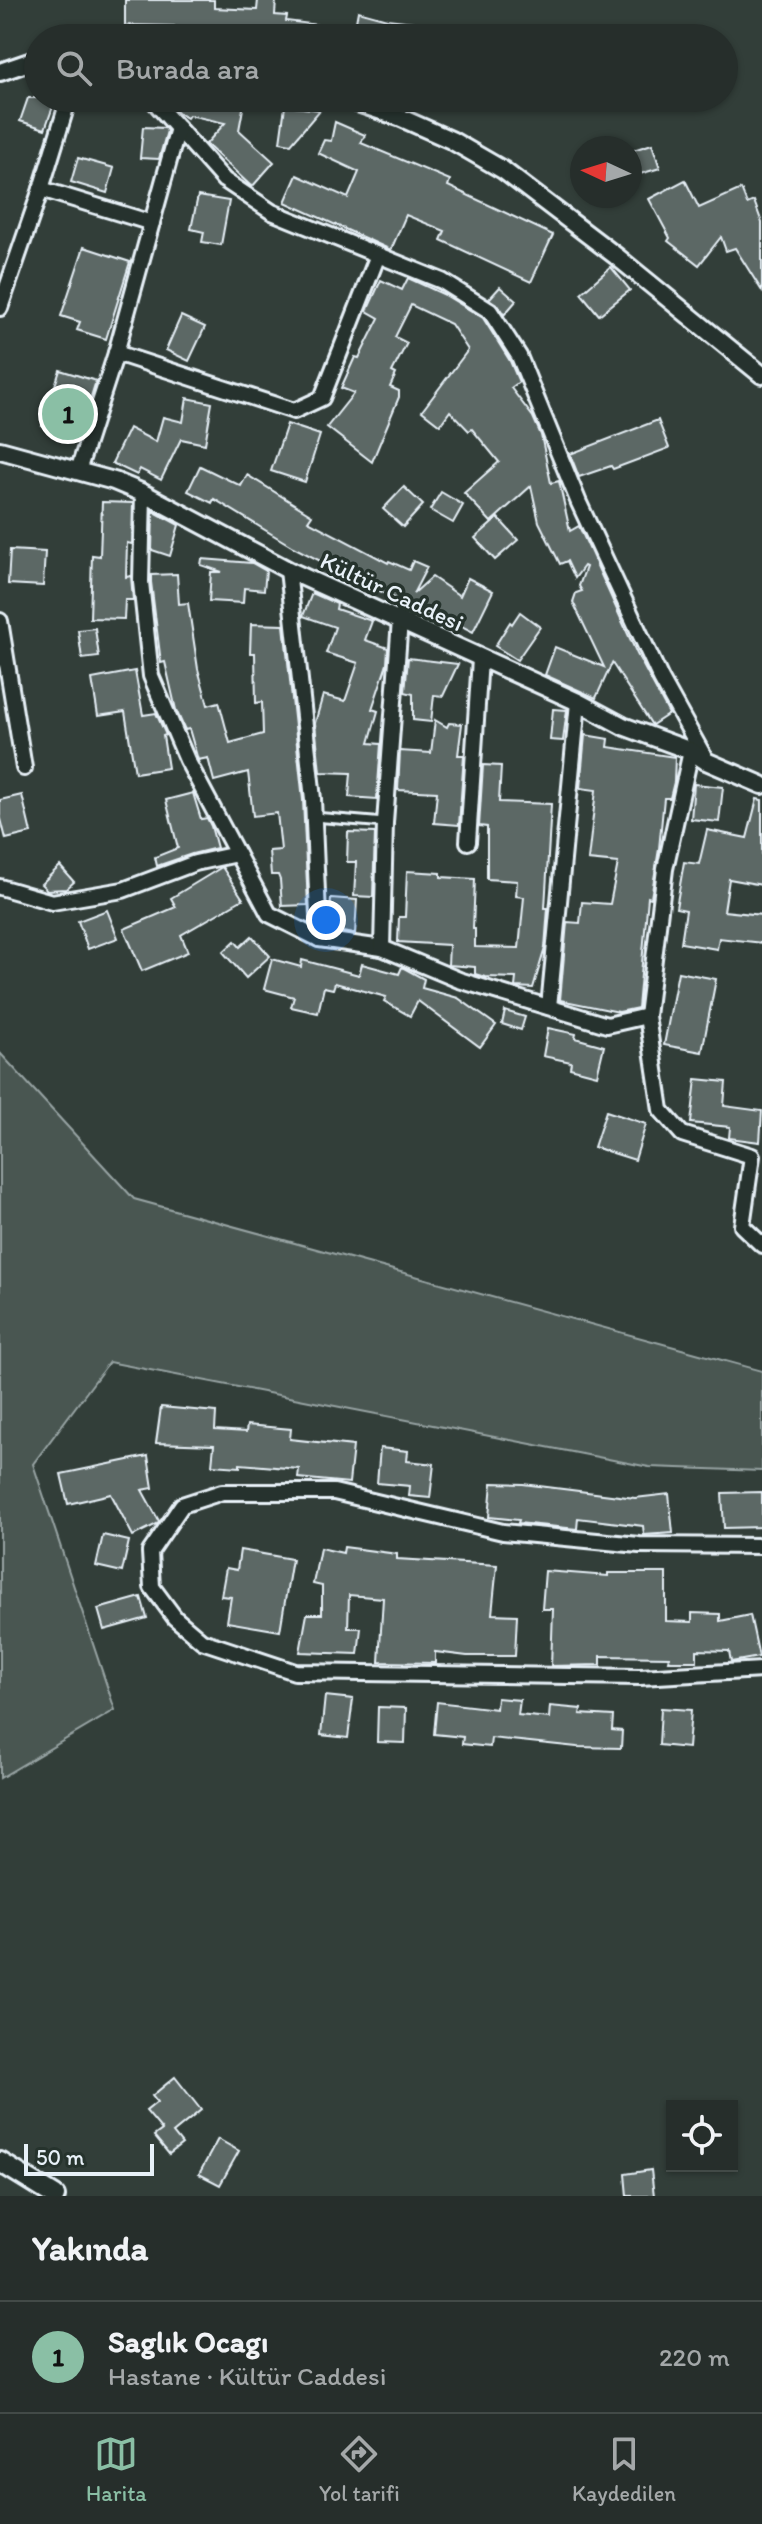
<!DOCTYPE html>
<html lang="tr">
<head>
<meta charset="utf-8">
<style>
  :root { --surface:#262e2b; --page:#323a37; --text:#f1f3f6; --muted:#a4a8a9; --line:#424a47; --accent:#8abfa5 }
  body { margin:0; font-family:Itim,sans-serif; background:var(--page); color:var(--text) }
  .controls { position:absolute; right:24px; bottom:24px; display:grid; overflow:hidden; border-radius:0px; box-shadow:0 2px 6px #0004 }
  .controls button { width:72px; height:72px; display:grid; place-items:center; padding:0; border:0; border-bottom:2px solid var(--line); background:var(--surface); color:var(--text); font:40px sans-serif }
  .compass { position:absolute; left:570px; top:136px; width:72px; height:72px; border-radius:50%; background:var(--surface); box-shadow:0 2px 6px #0004; rotate:274deg }
  .scale { position:absolute; left:24px; bottom:20px; width:130px; box-sizing:border-box; padding-left:8px; border:4px solid #e8f1f8; border-top:0; font-size:22px; line-height:28px; white-space:nowrap; color:#e8f1f8; -webkit-text-stroke:6px #26332d; paint-order:stroke }
  .you { position:absolute; left:326px; top:920px; width:28px; height:28px; margin:-20px; border:6px solid #fff; border-radius:50%; background:#1a73e8; box-shadow:0 0 0 12px #1a73e833 }
  .badge { display:grid; place-items:center; width:52px; height:52px; border-radius:50%; background:var(--accent); color:#111; font-size:26px; font-weight:700 }
  .pin { position:absolute; translate:-50% -50%; border:4px solid #fff; box-shadow:0 2px 8px #0006 }
  .list { margin:0; padding:0; list-style:none }
  h2 { display:flex; justify-content:space-between; align-items:center; height:104px; margin:0; padding:0 32px; font-size:34px }
  h2 small { font-size:26px; font-weight:400; color:var(--muted) }
  .list li { display:grid; grid-template-columns:52px 1fr auto; gap:24px; align-items:center; box-sizing:border-box; height:112px; padding:0 32px; border-top:2px solid var(--line) }
  .list b { display:block; font-size:30px; white-space:nowrap }
  .list p { margin:0; font-size:26px; white-space:nowrap; color:var(--muted) }
  .list em { font-size:26px; font-style:normal; color:var(--muted) }
  .icon { flex:none; width:44px; height:44px; fill:none; stroke:currentColor; stroke-width:2; stroke-linecap:round; stroke-linejoin:round }
  .map { position:relative; flex:none; width:762px; height:2196px; overflow:hidden }
  .search { position:absolute; background:var(--surface); box-shadow:0 2px 6px #0004; left:24px; right:24px; top:24px; height:88px; display:flex; align-items:center; gap:20px; box-sizing:border-box; padding:0 28px; border-radius:44px; color:var(--muted); font-size:30px }
  .sheet { height:216px; background:var(--surface) }
  nav { display:flex; justify-content:space-around; align-items:center; box-sizing:border-box; height:112px; border-top:2px solid var(--line); background:var(--surface); font-size:22px; color:var(--muted) }
  nav a { display:grid; justify-items:center; gap:4px }
  nav .on { color:var(--accent) }
  .map>svg:first-child { display:block }
  .green { fill:#495651; stroke:#98a4a4; stroke-width:2 }
  .building { fill:#5c6865; stroke:#e8f1f8; stroke-width:2 }
  .lines { fill:none; stroke-linecap:round; stroke-linejoin:round }
  .service-casing { stroke:#e8f1f8; stroke-width:13 }
  .minor-casing { stroke:#e8f1f8; stroke-width:20 }
  .tertiary-casing { stroke:#e8f1f8; stroke-width:22 }
  .secondary-casing { stroke:#e8f1f8; stroke-width:24 }
  .service { stroke:#26332d; stroke-width:7 }
  .minor { stroke:#26332d; stroke-width:14 }
  .tertiary { stroke:#26332d; stroke-width:16 }
  .secondary { stroke:#26332d; stroke-width:18 }
  .labels { text-anchor:middle; stroke-width:7; stroke-linejoin:round; paint-order:stroke }
  .street-label { font-size:24px; fill:#e8f1f8; stroke:#26332d }
</style>
</head>
<body>
<div class="map">
<svg width="762" height="2196" viewBox="0 0 762 2196">
  <rect width="100%" height="100%" fill="#323e39"/>
  <filter id="ink" filterUnits="userSpaceOnUse"><feTurbulence type="fractalNoise" baseFrequency=".0125" numOctaves="2"/><feDisplacementMap in="SourceGraphic" scale="16" xChannelSelector="R" yChannelSelector="G"/><feConvolveMatrix kernelMatrix="1 2 1 2 8 2 1 2 1" color-interpolation-filters="sRGB"/></filter>
  <g filter="url(#ink)">
    <path class="green" d="M0 1053 134 1199 762 1371V1471L649 1467 109 1362 33 1464 115 1710 0 1778Z"/>
    <g class="building">
      <path d="M125 0H214V8L257 10 258 0H276L275 15 287 16 286 21 327 26 325 38H207V34L174 32V26L125 25Z"/>
      <path d="M358 11 387 19 422 23 421 38H353Z"/>
      <path d="M28 98H56L45 129 20 121Z"/>
      <path d="M164 98H245L239 130 274 162 252 187 206 144 225 123 189 115 187 118 178 113Z"/>
      <path d="M285 106 320 110 291 144 280 142Z"/>
      <path d="M335 122 365 135 361 143 450 180 448 186 553 235 531 282 441 240 445 231 406 215 391 250 285 202 297 175 348 198 359 172 318 153 324 140 331 141Z"/>
      <path d="M143 127 165 128 167 131 159 159 140 158Z"/>
      <path d="M652 144 660 168 630 177V151Z"/>
      <path d="M78 158 114 168 107 193 71 182Z"/>
      <path d="M685 180 699 208 741 189 747 204 754 201 762 223V291L735 248 726 251 721 237 699 265 668 241 670 238 649 199Z"/>
      <path d="M198 196 229 201 221 245 202 242 204 232 191 229Z"/>
      <path d="M84 247 130 262 106 339 77 330 80 322 61 316Z"/>
      <path d="M611 267 630 290 599 315 581 293Z"/>
      <path d="M408 278 445 295 483 318 510 361 519 382 511 388 533 417 541 435 551 483 559 481 570 531 579 526 637 654 669 714 652 725 612 663 596 698 545 675 555 647 604 667 573 602 576 593 582 591 579 586 586 567 584 566 575 578 567 561 560 564 539 522 531 486 491 522 464 493 499 462 472 429 469 431 450 411 440 425 422 411 468 350 451 324 411 305 395 337 407 343 392 372 396 374 390 387 399 391V397L372 462 327 427 354 393 341 388 355 357 359 358 379 318 367 311 381 280 402 290Z"/>
      <path d="M500 287 516 301 504 315 498 305 489 299Z"/>
      <path d="M181 316 205 327 189 361 166 350Z"/>
      <path d="M60 370 96 381 78 437 42 426Z"/>
      <path d="M187 398 212 403 205 444 181 439 161 480 140 469 137 475 112 463 129 428 156 442 163 417 183 422Z"/>
      <path d="M658 420 669 448 613 469 611 466 579 477 570 454Z"/>
      <path d="M287 424 320 435 305 482 271 471Z"/>
      <path d="M200 466 241 486 247 475 312 515 308 521 388 563 389 561 409 570 413 561 427 567 413 594 432 577 460 596 468 578 493 591 473 632 442 616 438 623 418 609 365 584 364 586 347 577 345 584 334 579 338 570 293 547 214 499 212 503 188 491Z"/>
      <path d="M404 487 423 505 403 527 383 509Z"/>
      <path d="M441 492 463 505 453 523 430 510Z"/>
      <path d="M102 502 133 503 132 544 127 543 126 577 131 576 133 600H125L124 619 90 618 92 555 100 556Z"/>
      <path d="M153 511 179 525 170 556 152 550Z"/>
      <path d="M498 518 518 540 495 560 475 538Z"/>
      <path d="M10 550 45 552 43 586 8 584Z"/>
      <path d="M202 559 252 563 266 571 264 590 244 588 243 603 209 601 211 572H222L201 565Z"/>
      <path d="M177 574 179 604 188 603 198 669 208 705 219 702 230 743 263 734 262 702 256 703 255 653H250L251 624 284 625 303 800 308 905 282 906 280 880 278 875H271L269 851 281 850 277 813 253 816 248 772 214 781 208 758 198 760 189 729 185 730 176 710 165 662 161 663 151 582V575Z"/>
      <path d="M312 593 337 604 336 609 372 621 365 640 388 648 387 664 372 709 378 711 369 743 381 744 377 799 349 797 351 773 320 772 315 723 323 695 345 701 358 663 326 653 335 627 303 616Z"/>
      <path d="M520 612 540 627 517 660 495 646 510 622 512 624Z"/>
      <path d="M95 628 99 657 82 659 78 630Z"/>
      <path d="M408 658 458 664 443 696 434 695 431 722 413 720V694L405 692Z"/>
      <path d="M135 671 143 715 156 713 166 735 163 736 168 768 135 773 125 712 98 716 92 679Z"/>
      <path d="M553 709 567 710 563 741 550 740Z"/>
      <path d="M435 720 447 727 449 723 462 724 458 755H464L459 825 434 823 437 792 398 790 400 751 431 753Z"/>
      <path d="M585 735 609 739 608 747 675 757 674 782 670 798H664L659 849 651 898 648 897 638 1008 619 1012 560 1000 567 922 580 923 582 902 610 904 618 863 588 860 596 790 580 788Z"/>
      <path d="M483 765 501 766 499 802 551 804 545 908H548L545 948 533 988 515 987 516 978 485 977 475 974V967L448 965 449 945 398 942 399 917H405L407 871 441 873V877L475 879 473 929H475V947L519 948 524 897 516 896 517 881 487 879V827L479 826Z"/>
      <path d="M694 784 723 787 719 822 691 819Z"/>
      <path d="M193 793 201 819 207 818 211 826 217 848 192 854 157 866 155 857 178 848 166 800Z"/>
      <path d="M22 795 31 833 6 839 0 815V800Z"/>
      <path d="M757 799 762 800V885L729 879 724 911 762 915V943L719 938 717 949 681 943 686 910 676 908 684 862 699 864 707 830 747 838Z"/>
      <path d="M348 832 375 833 373 897 354 896 356 862H347Z"/>
      <path d="M60 866 74 882 66 889 47 890 41 884Z"/>
      <path d="M222 867 243 899 181 935 188 952 142 971 124 929 176 907 171 898Z"/>
      <path d="M331 898 357 900 355 934 329 930Z"/>
      <path d="M107 910 118 938 88 949 78 921Z"/>
      <path d="M252 936 270 956 246 978 223 952 235 941 240 947Z"/>
      <path d="M272 959 301 967 302 960 359 975 362 964 399 974 402 967 424 979 422 988 458 998 496 1025 480 1047 418 1001 410 1016 384 1001 386 997 335 983 333 989 324 987 318 1013 291 1007 294 997 264 989Z"/>
      <path d="M678 972 716 979 702 1052 664 1045Z"/>
      <path d="M505 1011 525 1017 521 1030 502 1024Z"/>
      <path d="M548 1028 576 1034 575 1038 604 1046 597 1075 570 1068 571 1062 543 1056Z"/>
      <path d="M696 1079 726 1082 724 1106 762 1111 760 1142 729 1138 730 1127 691 1123Z"/>
      <path d="M606 1111 646 1124 635 1160 594 1147Z"/>
      <path d="M161 1407 216 1412 215 1430 246 1432 247 1425 291 1429 290 1439 353 1446 349 1483 298 1478 299 1469 240 1464V1467L212 1465 214 1445 156 1443Z"/>
      <path d="M380 1448 408 1451 407 1461 434 1464 430 1498 409 1496 410 1486 377 1483Z"/>
      <path d="M148 1456 153 1488 142 1490 159 1521 157 1524 133 1536 111 1494 68 1504 61 1474Z"/>
      <path d="M492 1483 523 1484 635 1498 669 1494 673 1533 644 1535 643 1526 578 1518 577 1529 518 1523 519 1520 489 1517Z"/>
      <path d="M762 1492V1527L724 1528 722 1493Z"/>
      <path d="M103 1535 129 1541 122 1572 96 1566Z"/>
      <path d="M344 1547 397 1554V1559L497 1565 492 1614 517 1615 515 1656H467L435 1652V1663L379 1662 383 1598 349 1595 348 1628H361L358 1654 300 1652 307 1614H322V1586L313 1584 320 1548 343 1553Z"/>
      <path d="M240 1550 292 1559 280 1631 227 1622 231 1597 221 1596 226 1568 237 1570Z"/>
      <path d="M545 1571 608 1576V1573H666V1621L692 1622V1613L720 1614V1621L750 1615 759 1657 731 1662 729 1651 697 1650V1661H668L669 1657 601 1656V1665L551 1666 553 1609H542Z"/>
      <path d="M141 1597 147 1618 104 1630 98 1609Z"/>
      <path d="M325 1696 353 1699 348 1738 321 1735Z"/>
      <path d="M497 1698 520 1700 518 1715 549 1718 550 1706 581 1709 580 1714 613 1716 612 1730 622 1731 621 1748 577 1747 491 1738 490 1747 462 1744 463 1737 434 1734 437 1702 496 1709Z"/>
      <path d="M378 1707 406 1708 405 1743 377 1742Z"/>
      <path d="M661 1708 691 1710 688 1748 659 1745Z"/>
      <path d="M175 2077 201 2110 173 2133 182 2144 169 2154 154 2136 162 2130 146 2111 157 2102 152 2096Z"/>
      <path d="M218 2139 239 2151 220 2185 199 2174Z"/>
      <path d="M651 2170 654 2196H627L625 2174Z"/>
    </g>
    <g class="lines">
      <g class="service-casing">
        <path id="service" d="M314 817 385 823"/>
      </g>
      <g class="minor-casing">
        <g id="minor">
          <path d="M151 98 224 180 272 212 442 281 490 311 519 356 579 503 661 679 706 760"/>
          <path d="M41 189 152 223"/>
          <path d="M0 308 41 189 69 98"/>
          <path d="M116 353 294 411 322 398 378 255"/>
          <path d="M78 471 116 353 178 128"/>
          <path d="M143 493 141 582 151 676 187 760 269 914 319 939 382 948 459 980 607 1025 647 1016"/>
          <path d="M288 570 313 799 319 939"/>
          <path d="M0 621 24 768"/>
          <path d="M691 751 665 869 647 1016 661 1110 682 1134 752 1156 742 1226 762 1245"/>
          <path d="M468 842 480 659"/>
          <path d="M0 887 52 902 123 890 195 863 237 854"/>
          <path d="M382 948 385 823 400 620"/>
          <path d="M549 1007 578 702"/>
          <path d="M762 1546 639 1545 503 1532 334 1492H222L182 1505 150 1552 152 1587 175 1618 202 1641 295 1672 640 1677 762 1670"/>
        </g>
      </g>
      <g class="tertiary-casing">
        <g id="tertiary">
          <path d="M0 72 38 59"/>
          <path d="M343 98 399 117 451 140 503 170 616 256 762 375"/>
          <path d="M0 450 114 481 143 493 288 570 578 702 623 726 691 751 706 761 762 785"/>
        </g>
      </g>
      <g class="secondary-casing">
        <path id="secondary" d="M0 2162 55 2196"/>
      </g>
      <use href="#service" class="service"/>
      <use href="#minor" class="minor"/>
      <use href="#tertiary" class="tertiary"/>
      <use href="#secondary" class="secondary"/>
    </g>
  </g>
  <g class="labels">
    <g class="street-label">
      <text transform="translate(392 592) rotate(25)" y="8">Kültür Caddesi</text>
    </g>
  </g>
</svg>
<div class="controls">
<button><svg class="icon" aria-label="locate" viewBox="0 0 24 24"><circle cx="12" cy="12" r="6"/><path d="M12 2v4M12 18v4M2 12h4M18 12h4"/></svg></button>
</div>
<svg class="compass" viewBox="-18 -18 36 36"><path d="M0-13l5 13h-10z" fill="#e53935"/><path d="M0 13l5-13h-10z" fill="#a4a8a9"/></svg>
<div class="scale">50 m</div>
<div class="you"></div>
<div class="pin badge" style="left:68px;top:414px">1</div>
<div class="search"><svg class="icon" aria-label="search" viewBox="0 0 24 24"><circle cx="10" cy="10" r="6"/><path d="M15 15l6 6"/></svg>Burada ara</div>
</div>
<section class="sheet">
<h2>Yakında<small></small></h2>
<ul class="list">
<li><span class="badge">1</span><div><b>Saglık Ocagı</b><p>Hastane · Kültür Caddesi</p></div><em>220 m</em></li>
</ul>
</section>
<nav>
<a class="on"><svg class="icon" aria-label="map" viewBox="0 0 24 24"><path d="M3 6l6-2 6 2 6-2v14l-6 2-6-2-6 2zM9 4v14M15 6v14"/></svg>Harita</a>
<a><svg class="icon" aria-label="directions" viewBox="0 0 24 24"><path d="M12 3l9 9-9 9-9-9zM9 14v-3h6M13 9l2 2-2 2"/></svg>Yol tarifi</a>
<a><svg class="icon" aria-label="saved" viewBox="0 0 24 24"><path d="M7 4h10v16l-5-4-5 4z"/></svg>Kaydedilen</a>
</nav>
</body>
</html>
